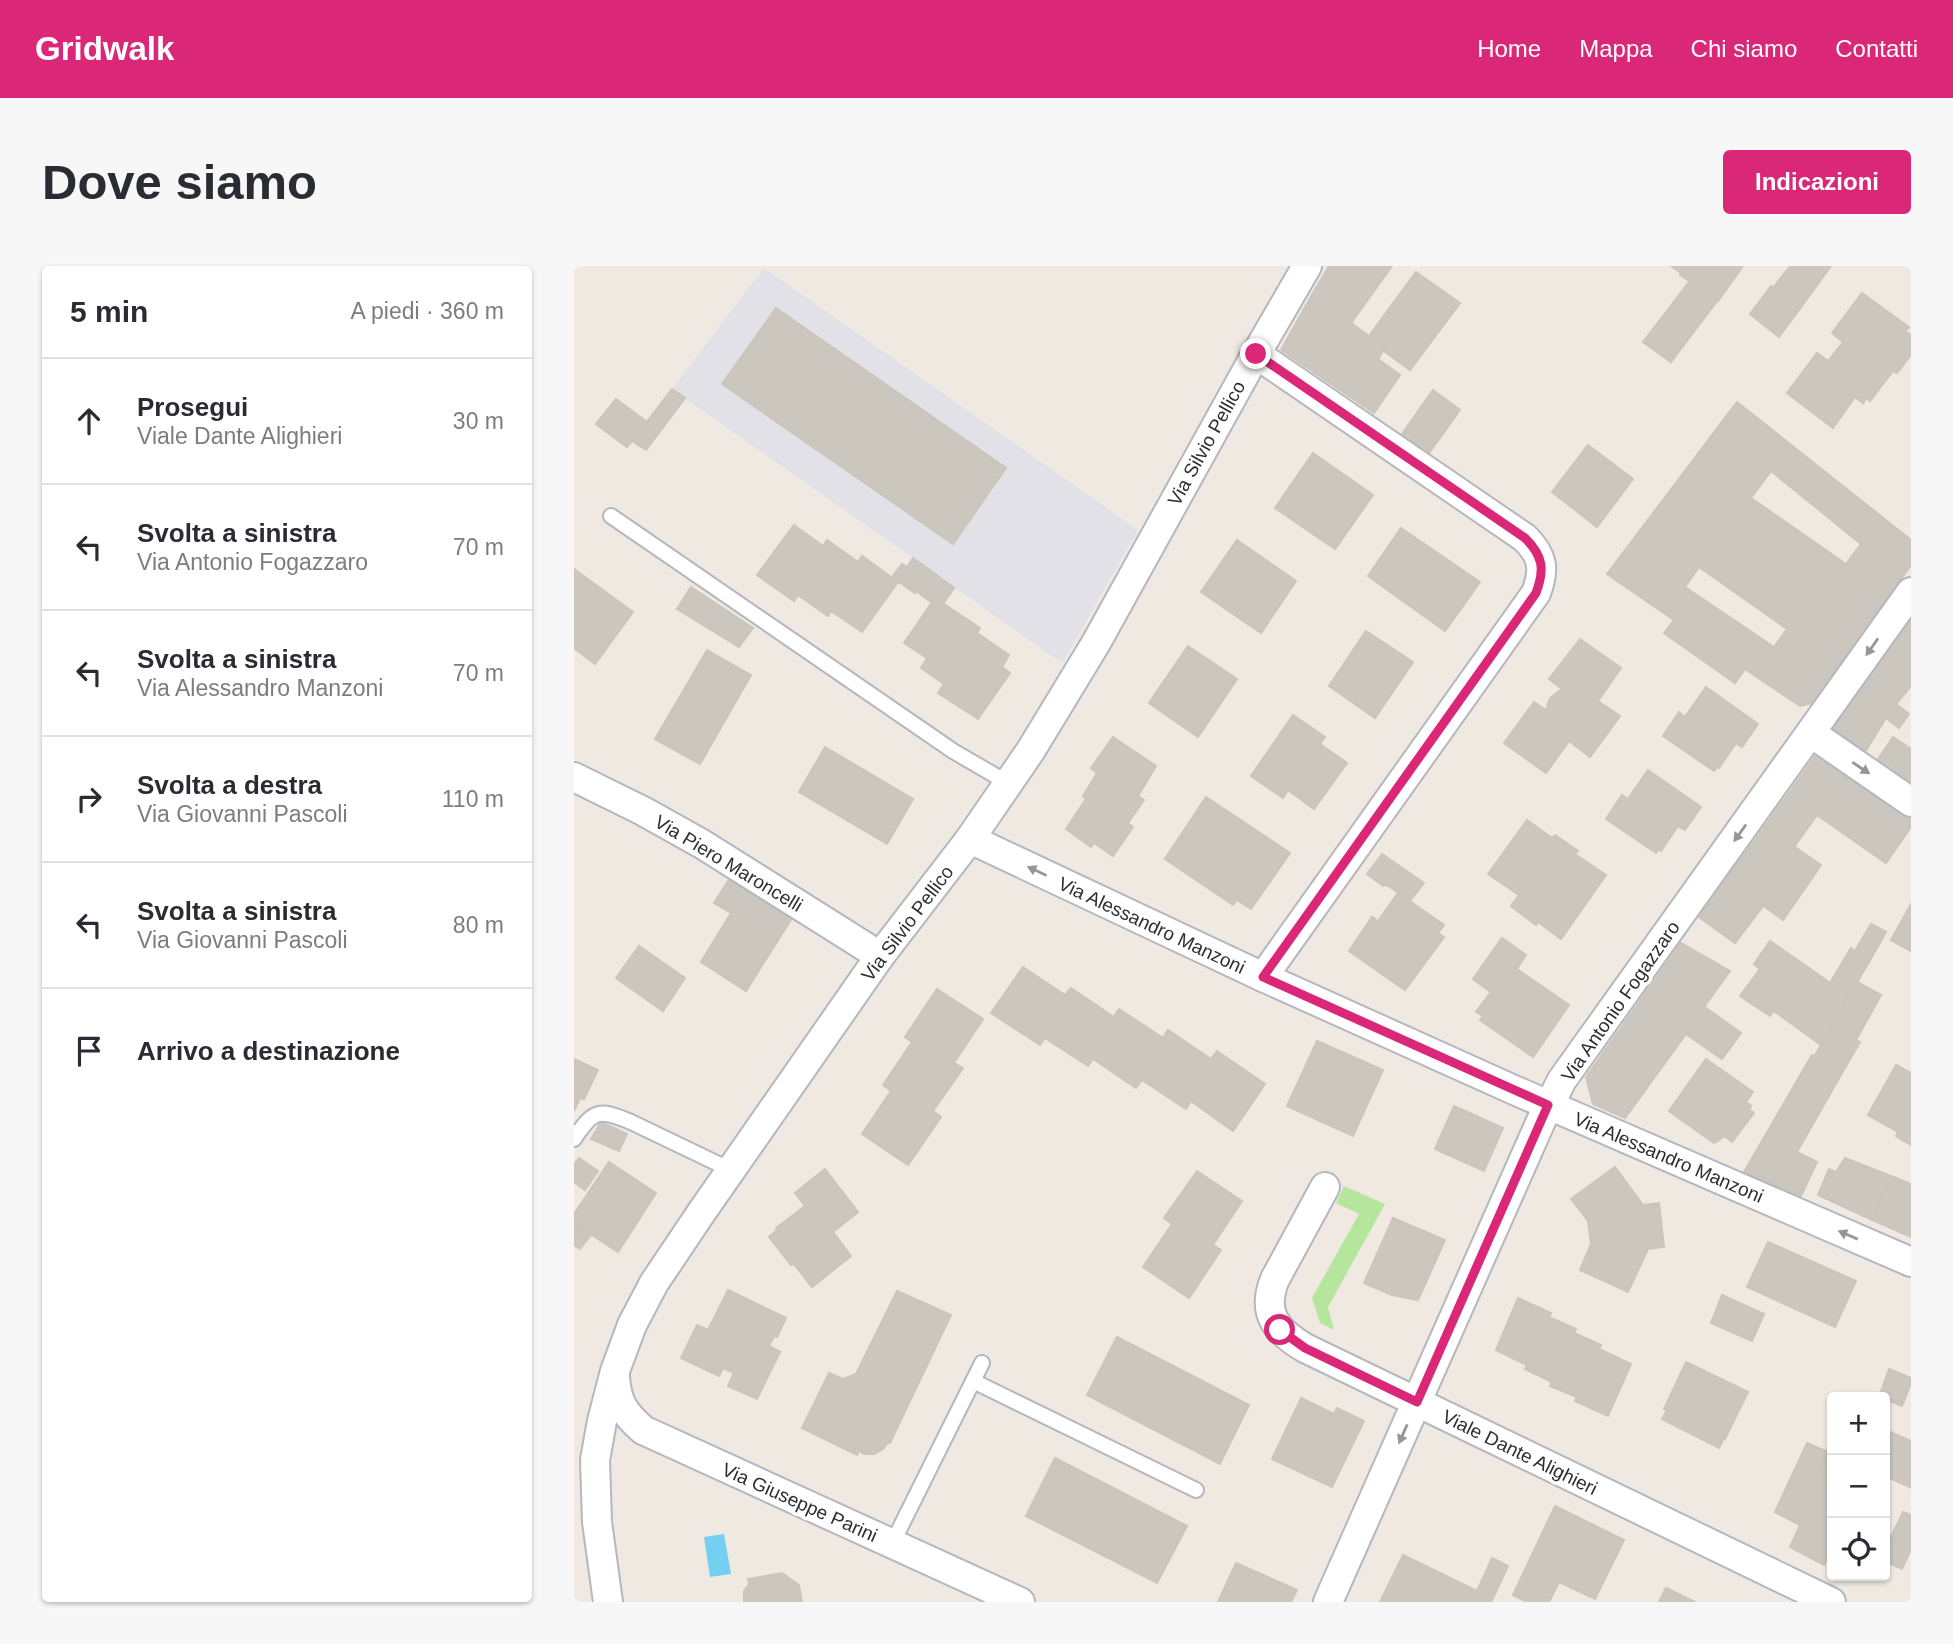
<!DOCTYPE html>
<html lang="it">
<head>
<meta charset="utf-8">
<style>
  :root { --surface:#fff; --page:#f7f7f7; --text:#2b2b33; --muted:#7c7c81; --line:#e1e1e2; --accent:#db2777 }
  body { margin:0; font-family:Arial,sans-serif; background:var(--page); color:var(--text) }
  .controls { position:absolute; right:21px; bottom:21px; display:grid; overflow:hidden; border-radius:7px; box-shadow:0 2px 5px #0004 }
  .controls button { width:63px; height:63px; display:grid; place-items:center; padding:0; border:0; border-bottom:2px solid var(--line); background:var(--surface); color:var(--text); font:35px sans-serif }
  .stop { position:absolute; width:21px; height:21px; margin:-16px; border:5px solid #db2777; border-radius:50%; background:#fff }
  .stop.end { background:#db2777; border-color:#fff; box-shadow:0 2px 7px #0008 }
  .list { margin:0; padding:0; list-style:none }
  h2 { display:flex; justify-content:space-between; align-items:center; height:91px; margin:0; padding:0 28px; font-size:30px }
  h2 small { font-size:23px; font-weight:400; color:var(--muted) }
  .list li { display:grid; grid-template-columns:46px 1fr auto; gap:21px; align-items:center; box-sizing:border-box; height:126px; padding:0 28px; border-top:2px solid var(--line) }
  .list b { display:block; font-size:26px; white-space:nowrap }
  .list p { margin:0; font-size:23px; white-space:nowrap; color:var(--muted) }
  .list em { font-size:23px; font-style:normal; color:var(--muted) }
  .icon { flex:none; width:38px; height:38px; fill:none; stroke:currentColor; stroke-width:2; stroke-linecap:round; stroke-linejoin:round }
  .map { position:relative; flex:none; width:1337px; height:1336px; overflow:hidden; border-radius:7px }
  header { display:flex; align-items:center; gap:42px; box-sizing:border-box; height:98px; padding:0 35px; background:var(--accent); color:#fff }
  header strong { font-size:33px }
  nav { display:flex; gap:38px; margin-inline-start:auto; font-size:24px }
  .intro { display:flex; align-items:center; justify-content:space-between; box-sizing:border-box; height:168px; padding:0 42px }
  h1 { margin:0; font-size:49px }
  .button { padding:18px 32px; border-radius:7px; background:var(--accent); color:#fff; font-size:24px; font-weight:700 }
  main { display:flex; gap:42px; padding:0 42px }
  aside { flex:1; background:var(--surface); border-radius:7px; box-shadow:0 2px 5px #0004 }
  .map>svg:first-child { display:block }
  .industrial { fill:#e3e1e8 }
  .green { fill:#b6e59e }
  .water { fill:#75cff0 }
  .building { fill:#cbc7bf; stroke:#cbc5ba; stroke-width:2; fill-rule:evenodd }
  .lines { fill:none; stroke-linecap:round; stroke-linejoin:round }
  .lane-casing { stroke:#b4b7c1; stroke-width:18 }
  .street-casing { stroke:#b4b7c1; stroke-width:32 }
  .lane { stroke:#fff; stroke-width:14 }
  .street { stroke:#fff; stroke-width:28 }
  .oneway { fill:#969696 }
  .route { stroke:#db2777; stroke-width:9 }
  .labels { text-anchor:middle; stroke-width:7; stroke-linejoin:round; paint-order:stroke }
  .street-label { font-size:19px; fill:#2e2e2e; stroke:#fff }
</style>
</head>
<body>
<header>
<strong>Gridwalk</strong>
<nav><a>Home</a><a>Mappa</a><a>Chi siamo</a><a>Contatti</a></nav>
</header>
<div class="intro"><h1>Dove siamo</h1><a class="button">Indicazioni</a></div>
<main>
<aside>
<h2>5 min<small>A piedi · 360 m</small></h2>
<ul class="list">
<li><svg class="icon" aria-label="ahead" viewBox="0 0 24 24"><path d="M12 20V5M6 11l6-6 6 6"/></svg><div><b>Prosegui</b><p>Viale Dante Alighieri</p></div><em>30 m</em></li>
<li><svg class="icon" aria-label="left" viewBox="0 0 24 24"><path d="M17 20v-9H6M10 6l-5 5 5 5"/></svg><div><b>Svolta a sinistra</b><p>Via Antonio Fogazzaro</p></div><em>70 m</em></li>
<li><svg class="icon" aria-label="left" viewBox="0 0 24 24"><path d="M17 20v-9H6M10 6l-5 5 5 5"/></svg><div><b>Svolta a sinistra</b><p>Via Alessandro Manzoni</p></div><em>70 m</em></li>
<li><svg class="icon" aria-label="right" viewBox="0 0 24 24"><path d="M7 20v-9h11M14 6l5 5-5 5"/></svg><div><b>Svolta a destra</b><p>Via Giovanni Pascoli</p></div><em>110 m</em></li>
<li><svg class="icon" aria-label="left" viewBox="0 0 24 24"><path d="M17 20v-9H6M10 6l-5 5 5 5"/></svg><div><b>Svolta a sinistra</b><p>Via Giovanni Pascoli</p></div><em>80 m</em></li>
<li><svg class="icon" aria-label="arrive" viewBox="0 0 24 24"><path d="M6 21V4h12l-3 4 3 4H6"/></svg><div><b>Arrivo a destinazione</b></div></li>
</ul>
</aside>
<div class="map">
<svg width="1337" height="1336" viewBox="0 0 1337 1336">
  <rect width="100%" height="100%" fill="#efe9e1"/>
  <path class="industrial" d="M190 2 564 264 488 397 98 123Z"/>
  <path class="green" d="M770 920 811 938 754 1041 760 1064 746 1057 738 1032 785 948 762 937Z"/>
  <path class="water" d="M150 1268 157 1308 136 1311 130 1271Z"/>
  <g class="building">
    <path d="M755 0H818L777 57 773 54 765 66 731 41Z"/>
    <path d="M1097 0H1169L1144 35 1106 9 1107 7Z"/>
    <path d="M1216 0H1257L1205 71 1176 48 1197 20 1199 22Z"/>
    <path d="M842 6 886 37 836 104 810 85 811 82 795 70Z"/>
    <path d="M1115 16 1143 35 1097 96 1069 76Z"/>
    <path d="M1288 27 1335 61 1331 65 1337 69V89L1323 107 1319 105 1296 135 1293 132 1289 137 1281 131 1259 162 1213 127 1243 87 1254 95 1269 76 1258 67Z"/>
    <path d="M731 41 765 66 773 54 811 82 804 93 826 109 800 147 707 84Z"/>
    <path d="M202 42 432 202 379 278 148 118Z"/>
    <path d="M98 123 111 132 72 184 58 175Z"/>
    <path d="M859 124 886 144 855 187 828 168Z"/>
    <path d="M42 133 73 156 53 181 22 158Z"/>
    <path d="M1163 136 1337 274V299L1238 437 1226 440 1171 403 1161 417 1090 367 1100 354 1033 308ZM1197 205 1287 278 1272 298 1177 232ZM1125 301 1213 363 1200 381 1111 321Z"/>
    <path d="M1014 179 1059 213 1023 261 978 226Z"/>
    <path d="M739 187 799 229 761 283 701 242Z"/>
    <path d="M220 259 249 280 253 274 284 296 288 290 324 316 288 366 257 345 254 350 224 329 220 335 183 309Z"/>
    <path d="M827 262 906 316 871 365 794 310Z"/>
    <path d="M663 274 722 315 687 367 627 326Z"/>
    <path d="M339 292 357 305 341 327 318 311 328 298 333 301Z"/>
    <path d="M0 303 59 346 21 398 0 382Z"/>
    <path d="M357 305 380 322 369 338 361 332 357 336 342 325Z"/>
    <path d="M117 321 179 362 165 381 103 343Z"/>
    <path d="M361 332 406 362 403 367 435 389 428 401 436 407 404 453 364 427 370 418 347 402 353 392 330 377Z"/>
    <path d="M1337 351V420L1322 438 1335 448 1325 462 1312 452 1288 491 1254 467Z"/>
    <path d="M792 365 839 396 801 452 755 420Z"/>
    <path d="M1006 373 1047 402 1024 435 1046 450 1016 491 995 475 972 507 930 477 960 436 972 444 976 432 988 423 975 413Z"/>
    <path d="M614 380 663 413 624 471 575 437Z"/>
    <path d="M133 384 177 409 126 498 81 473Z"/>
    <path d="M1132 421 1184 458 1168 481 1162 477 1145 502 1143 501 1140 505 1089 470 1105 446 1111 451Z"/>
    <path d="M719 449 751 471 746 478 773 497 740 543 714 524 709 532 677 510Z"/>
    <path d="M539 471 582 500 564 530 570 534 554 557 559 561 539 590 520 577 517 581 492 563 512 533 509 530 523 507 517 502Z"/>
    <path d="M1319 471 1337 483V518L1303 495Z"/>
    <path d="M251 481 339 533 313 578 225 526Z"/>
    <path d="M1244 486 1337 549V561L1312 597 1243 549 1220 581 1191 560Z"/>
    <path d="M1074 504 1127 541 1111 564 1104 560 1087 585 1085 583 1082 587 1032 553 1048 529 1054 533Z"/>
    <path d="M632 531 716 587 677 643 663 634 659 639 591 593Z"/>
    <path d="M953 554 978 572 981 569 1004 585 1001 588 1032 609 987 673 964 656 962 659 937 640 945 629 914 608Z"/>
    <path d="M1191 560 1225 584 1187 638 1189 640 1161 677 1125 651Z"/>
    <path d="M1225 584 1247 599 1209 654 1187 638Z"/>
    <path d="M808 588 850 617 836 635 813 619 809 620 793 608Z"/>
    <path d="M156 612 218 652 172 725 127 696 157 647 140 637Z"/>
    <path d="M824 627 870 659 864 667 870 671 831 724 775 685 798 651 804 655Z"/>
    <path d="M1337 638V685L1317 674Z"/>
    <path d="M1297 658 1312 666 1295 696 1281 685Z"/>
    <path d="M928 672 952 689 940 707 934 703 917 726 899 713Z"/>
    <path d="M1196 675 1275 730 1247 779 1200 745 1196 750 1166 730 1186 703 1180 698Z"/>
    <path d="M1107 677 1156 705 1130 741 1085 708Z"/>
    <path d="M65 680 111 712 89 745 42 712Z"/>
    <path d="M1277 682 1295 696 1275 730 1256 717Z"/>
    <path d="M449 701 491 729 497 722 540 751 545 743 589 772 594 764 637 793 643 785 691 818 659 865 617 835 612 843 568 814 562 822 519 793 514 800 471 772 466 779 417 747Z"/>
    <path d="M934 703 940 707 943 703 995 739 959 791 906 754 909 750 902 746Z"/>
    <path d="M1085 708 1167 767 1148 793 1112 768 1051 852 1019 838 1012 811Z"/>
    <path d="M1283 716 1307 729 1282 774 1258 760Z"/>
    <path d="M363 723 409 753 380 797 389 802 359 845 367 851 334 899 288 868 317 825 309 819 338 776 331 771Z"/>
    <path d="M1258 760 1286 776 1268 807 1240 791Z"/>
    <path d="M743 775 809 804 779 870 713 840Z"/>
    <path d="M1238 789 1268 807 1223 886 1243 896 1227 930 1170 906Z"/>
    <path d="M0 793 24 804 10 833 6 832 0 845Z"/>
    <path d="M1132 793 1179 826 1172 836 1177 840 1175 843 1180 847 1158 876 1151 870 1140 877 1095 845Z"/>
    <path d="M1322 799 1337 807V879L1322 870 1324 866 1294 849Z"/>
    <path d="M880 840 929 862 910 905 861 883Z"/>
    <path d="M27 856 53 868 45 885 17 873Z"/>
    <path d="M5 892 24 905 11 924 0 916V898Z"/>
    <path d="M1271 892 1317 910 1298 954 1244 929 1255 903 1262 906Z"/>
    <path d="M35 896 82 927 44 986 0 957V948Z"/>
    <path d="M1041 901 1069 939 1085 937 1090 981 1074 983 1054 1026 1006 1004 1017 978 1014 955 997 933Z"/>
    <path d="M251 903 284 946 259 966 277 990 238 1021 220 998 217 999 195 971 203 964 202 962 231 940 221 927Z"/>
    <path d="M623 905 668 935 639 979 647 984 615 1032 569 1001 598 958 590 952Z"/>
    <path d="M1317 910 1337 918V971L1298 954Z"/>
    <path d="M819 952 871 974 844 1034 818 1029 790 1017Z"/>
    <path d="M0 957 17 969 6 983 0 979Z"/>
    <path d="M1194 976 1282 1015 1261 1061 1173 1021Z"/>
    <path d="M154 1024 212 1052 203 1071 200 1070 195 1080 206 1086 183 1133 154 1120 160 1107 149 1102 145 1110 107 1092 123 1059 134 1064Z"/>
    <path d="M323 1025 377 1049 316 1177 314 1176 309 1183 300 1188H290L285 1185 283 1189 228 1162 255 1107 269 1113 282 1108Z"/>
    <path d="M1148 1029 1190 1048 1178 1075 1137 1057Z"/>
    <path d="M944 1032 977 1047 975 1051 1002 1063 1000 1067 1027 1079 1025 1083 1057 1098 1034 1150 1001 1135 1003 1131 976 1120 978 1116 951 1103 953 1099 922 1084Z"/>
    <path d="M543 1071 675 1139 646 1198 513 1129Z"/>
    <path d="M1112 1096 1174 1126 1151 1173 1150 1172 1145 1182 1088 1153 1093 1144 1090 1143Z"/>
    <path d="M1315 1103 1337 1112V1117L1328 1140 1311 1133V1131H1305Z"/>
    <path d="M727 1132 760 1148 763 1142 790 1155 758 1221 698 1193Z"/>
    <path d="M1314 1165 1337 1175 1336 1221 1311 1210V1173Z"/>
    <path d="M1258 1176V1210L1246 1204Z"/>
    <path d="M1233 1177 1254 1186 1246 1204 1258 1210V1284L1250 1299 1216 1281 1226 1259 1201 1246Z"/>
    <path d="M481 1192 613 1260 583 1317 452 1250Z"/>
    <path d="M981 1240 1050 1274 1021 1333 985 1316 975 1336H953L939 1329Z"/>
    <path d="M1329 1246 1337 1249V1279L1317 1271Z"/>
    <path d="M1317 1271 1337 1279V1283L1328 1303 1311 1295V1286Z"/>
    <path d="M829 1289 903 1325 898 1336H806Z"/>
    <path d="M918 1292 934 1300 920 1330 917 1336H898Z"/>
    <path d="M662 1297 723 1324 717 1336H644Z"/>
    <path d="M208 1307 225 1319 228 1336H170V1325L175 1318 174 1313Z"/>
    <path d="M1092 1322 1121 1336H1085Z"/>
  </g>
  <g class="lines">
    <g class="lane-casing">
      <g id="lane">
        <path d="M37 250 379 485 434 517"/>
        <path d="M0 873C19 844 25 842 57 856L157 904"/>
        <path d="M399 1115 622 1224"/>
        <path d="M318 1278 408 1097"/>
      </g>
    </g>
    <g class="street-casing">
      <g id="street">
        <path d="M682 88 951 272C969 290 971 303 962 327L689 711"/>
        <path d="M1237 467 1337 536"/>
        <path d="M0 511 69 545 128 578 306 690"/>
        <path d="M396 573 689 711 940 824 1337 996"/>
        <path d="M751 921 701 1013C687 1047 702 1065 731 1082L1257 1336"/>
        <path d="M41 1111C43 1137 50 1147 69 1164L446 1336"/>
        <path d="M34 1336 23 1256 21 1194 28 1155 41 1105 58 1059 80 1017 127 947 306 690 396 573 457 484 522 377 682 88 733 0"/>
        <path d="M754 1336 967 855 988 814 1337 326"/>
      </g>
    </g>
    <use href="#lane" class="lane"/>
    <use href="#street" class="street"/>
  </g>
  <defs><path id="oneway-solid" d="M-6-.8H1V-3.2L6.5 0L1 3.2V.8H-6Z" transform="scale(1.75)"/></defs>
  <g class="oneway">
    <use href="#oneway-solid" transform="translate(1298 381) rotate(125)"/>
    <use href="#oneway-solid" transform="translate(1287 502) rotate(34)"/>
    <use href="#oneway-solid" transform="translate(1166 567) rotate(126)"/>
    <use href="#oneway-solid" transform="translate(463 605) rotate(-155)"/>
    <use href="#oneway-solid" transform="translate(1274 969) rotate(-157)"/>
    <use href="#oneway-solid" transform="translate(829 1168) rotate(114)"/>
  </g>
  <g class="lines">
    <path class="route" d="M682 88 951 272C969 290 971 303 962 327L689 711 974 839 843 1136 731 1082 706 1064"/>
  </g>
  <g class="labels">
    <g class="street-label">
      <text transform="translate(632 177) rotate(-61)" y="7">Via Silvio Pellico</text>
      <text transform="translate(155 597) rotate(31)" y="7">Via Piero Maroncelli</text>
      <text transform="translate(333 657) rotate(-53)" y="7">Via Silvio Pellico</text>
      <text transform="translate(578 659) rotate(25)" y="7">Via Alessandro Manzoni</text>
      <text transform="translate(1046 735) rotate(-55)" y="7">Via Antonio Fogazzaro</text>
      <text transform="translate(1095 891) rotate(23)" y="7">Via Alessandro Manzoni</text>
      <text transform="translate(946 1186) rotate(26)" y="7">Viale Dante Alighieri</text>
      <text transform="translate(226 1236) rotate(24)" y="7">Via Giuseppe Parini</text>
    </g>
  </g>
</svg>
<div class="controls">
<button>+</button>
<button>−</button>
<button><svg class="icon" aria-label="locate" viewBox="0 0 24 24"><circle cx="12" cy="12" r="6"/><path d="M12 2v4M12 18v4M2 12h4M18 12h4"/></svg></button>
</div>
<div class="stop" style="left:706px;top:1064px"></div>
<div class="stop end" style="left:682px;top:88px"></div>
</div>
</main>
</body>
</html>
